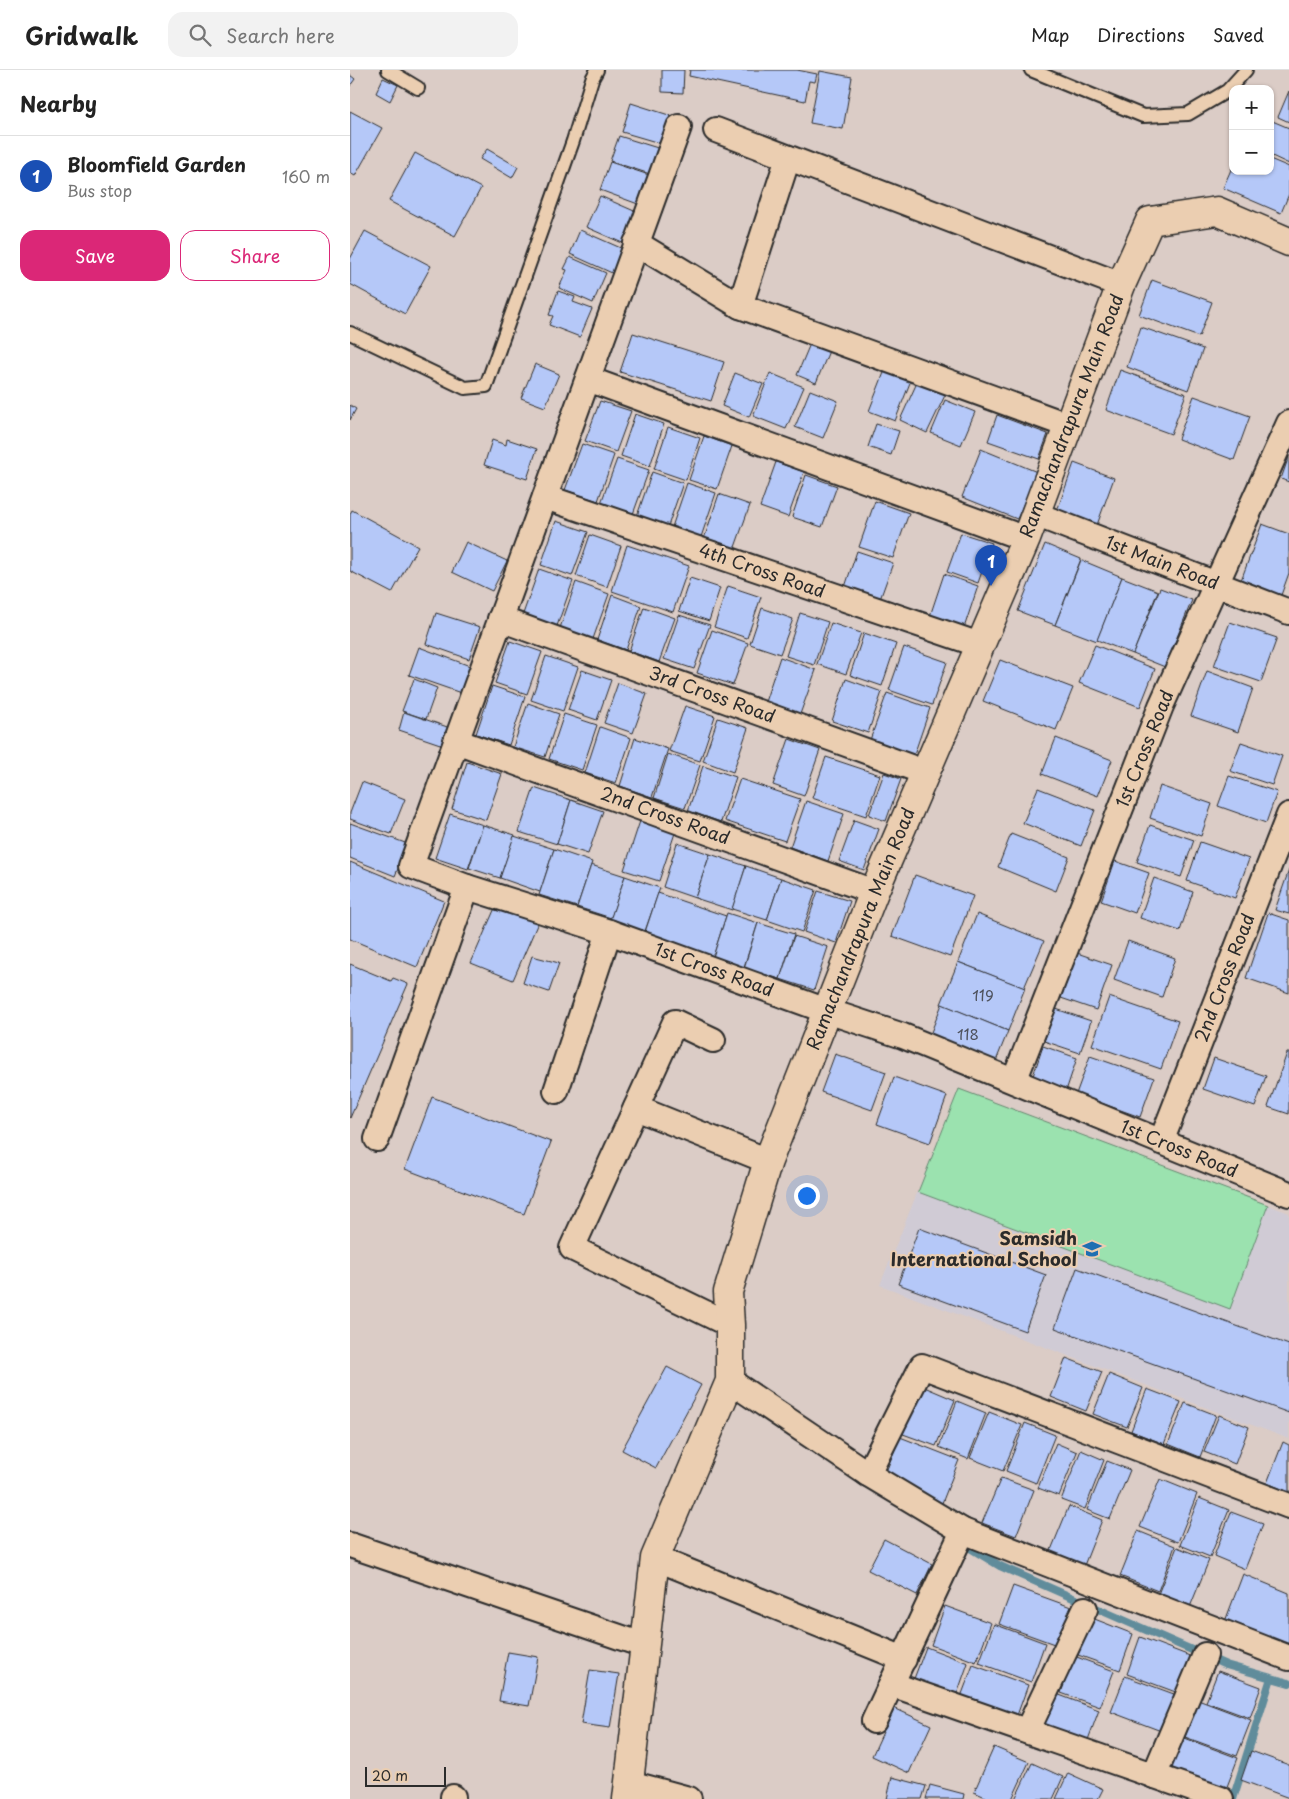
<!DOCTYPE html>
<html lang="en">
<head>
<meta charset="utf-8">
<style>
  :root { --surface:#fff; --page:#f2f2f2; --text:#222; --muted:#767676; --line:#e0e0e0; --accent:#db2777 }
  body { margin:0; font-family:"Playpen Sans",sans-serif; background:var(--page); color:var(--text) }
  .controls { position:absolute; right:15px; top:15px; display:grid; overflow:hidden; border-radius:10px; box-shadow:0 1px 4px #0004 }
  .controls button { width:45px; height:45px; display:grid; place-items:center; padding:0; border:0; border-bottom:1px solid var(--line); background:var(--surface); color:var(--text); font:25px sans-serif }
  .scale { position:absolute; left:15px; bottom:12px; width:81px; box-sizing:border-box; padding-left:5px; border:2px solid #2b2b2b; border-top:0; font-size:14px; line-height:18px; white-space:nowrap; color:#2b2b2b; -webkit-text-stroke:4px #ebceb1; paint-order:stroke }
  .you { position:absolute; left:456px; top:1125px; width:18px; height:18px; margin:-12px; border:4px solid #fff; border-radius:50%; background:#1a73e8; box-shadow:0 0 0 8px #1a73e833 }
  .badge { display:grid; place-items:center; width:32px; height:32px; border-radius:50%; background:var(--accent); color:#fff; font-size:16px; font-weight:700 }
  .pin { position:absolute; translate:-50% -41px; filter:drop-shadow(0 1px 2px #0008) }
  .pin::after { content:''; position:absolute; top:26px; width:18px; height:15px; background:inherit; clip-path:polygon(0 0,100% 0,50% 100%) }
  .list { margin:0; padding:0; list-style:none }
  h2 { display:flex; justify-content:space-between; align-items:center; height:65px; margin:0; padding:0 20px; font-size:21px }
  h2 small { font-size:16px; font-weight:400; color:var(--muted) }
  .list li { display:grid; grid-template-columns:32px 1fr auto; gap:15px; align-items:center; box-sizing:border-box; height:80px; padding:0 20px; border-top:1px solid var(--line) }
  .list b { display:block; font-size:19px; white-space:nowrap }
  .list p { margin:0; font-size:16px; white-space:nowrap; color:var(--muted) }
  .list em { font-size:16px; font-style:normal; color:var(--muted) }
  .actions { display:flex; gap:10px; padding:15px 20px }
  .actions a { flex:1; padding:11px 0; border:1px solid var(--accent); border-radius:15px; text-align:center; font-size:18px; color:var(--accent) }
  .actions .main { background:var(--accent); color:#fff }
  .icon { flex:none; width:28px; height:28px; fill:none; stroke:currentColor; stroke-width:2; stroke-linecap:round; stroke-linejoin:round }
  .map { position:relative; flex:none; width:939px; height:1729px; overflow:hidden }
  header { display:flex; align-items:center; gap:30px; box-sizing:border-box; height:70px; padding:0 25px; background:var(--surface); border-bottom:1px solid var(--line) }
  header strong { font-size:24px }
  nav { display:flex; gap:28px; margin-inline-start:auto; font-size:18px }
  .search { width:350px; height:45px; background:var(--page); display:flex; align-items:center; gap:12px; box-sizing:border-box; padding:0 18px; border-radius:15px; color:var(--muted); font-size:19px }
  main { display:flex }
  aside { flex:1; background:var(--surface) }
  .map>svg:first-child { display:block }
  .built { fill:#d0cbd5 }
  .green { fill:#9be2af; stroke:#63866d }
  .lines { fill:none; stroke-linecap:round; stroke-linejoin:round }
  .stream { stroke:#608c9b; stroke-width:8 }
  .building { fill:#b5c8f8; stroke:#2b2b2b }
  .service-casing { stroke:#2b2b2b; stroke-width:16 }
  .minor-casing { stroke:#2b2b2b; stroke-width:28 }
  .tertiary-casing { stroke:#2b2b2b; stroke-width:31 }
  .service { stroke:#ebceb1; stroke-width:12 }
  .minor { stroke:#ebceb1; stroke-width:24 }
  .tertiary { stroke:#ebceb1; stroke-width:28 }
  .labels { text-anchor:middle; stroke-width:4; stroke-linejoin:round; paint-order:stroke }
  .number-label { font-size:15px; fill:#4e525e }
  .street-label { font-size:18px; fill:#2b2b2b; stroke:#ebceb1 }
  .poi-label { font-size:18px; font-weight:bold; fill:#2b2b2b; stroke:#ebceb1; text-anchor:end }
</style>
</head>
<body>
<header>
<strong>Gridwalk</strong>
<div class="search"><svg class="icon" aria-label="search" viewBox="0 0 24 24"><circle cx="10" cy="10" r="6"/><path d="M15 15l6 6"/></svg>Search here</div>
<nav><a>Map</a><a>Directions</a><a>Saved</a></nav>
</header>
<main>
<aside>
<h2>Nearby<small></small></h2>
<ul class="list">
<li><span class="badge" style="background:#1a4fb4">1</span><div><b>Bloomfield Garden</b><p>Bus stop</p></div><em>160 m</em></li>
</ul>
<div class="actions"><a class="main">Save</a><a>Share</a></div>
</aside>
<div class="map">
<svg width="939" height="1729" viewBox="0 0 939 1729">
  <rect width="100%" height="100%" fill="#dbccc6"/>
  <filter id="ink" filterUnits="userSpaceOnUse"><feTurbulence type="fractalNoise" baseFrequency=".02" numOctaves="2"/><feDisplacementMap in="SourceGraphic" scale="10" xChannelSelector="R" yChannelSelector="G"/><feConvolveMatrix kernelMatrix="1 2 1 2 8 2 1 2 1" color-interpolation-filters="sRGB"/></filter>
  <g filter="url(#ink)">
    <path class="built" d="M609 1019 939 1143V1369L530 1215Z"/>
    <path class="green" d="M609 1019 918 1135 880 1239 568 1122Z"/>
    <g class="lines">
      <g class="stream">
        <path d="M612 1473 650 1496 876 1595 939 1613"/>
        <path d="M883 1729 921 1608"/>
      </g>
    </g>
    <g class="building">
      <path d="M312 0H334L333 23 312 22Z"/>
      <path d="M340 0H447L467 4 465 12 459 11 455 31 339 6Z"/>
      <path d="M470 1 502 7 493 59 460 53Z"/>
      <path d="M0 5 5 9 0 16Z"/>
      <path d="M33 8 48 15 40 31 26 23Z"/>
      <path d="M939 21V52L928 47Z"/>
      <path d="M281 33 322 46 313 74 272 62Z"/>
      <path d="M0 41 32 58 5 106 0 103Z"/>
      <path d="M920 50 939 58V94L920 85Z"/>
      <path d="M269 66 311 79 303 105 260 91Z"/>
      <path d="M137 79 168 97 162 108 130 89Z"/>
      <path d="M65 83 131 118 105 166 39 131Z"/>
      <path d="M920 89 939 97V124L931 143 873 118 883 95V101H920Z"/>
      <path d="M260 92 299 105 288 134 250 120Z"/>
      <path d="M250 126 291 144 277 175 236 157Z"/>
      <path d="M230 160 273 179 262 203 220 184Z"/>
      <path d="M15 161 81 196 55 244 0 214V189Z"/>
      <path d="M220 187 256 203 243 233 209 218 217 200 214 199Z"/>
      <path d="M802 210 862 232 849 267 789 245Z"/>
      <path d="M208 221 225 227 223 232 242 239 230 267 199 255 203 246 199 245Z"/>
      <path d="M791 257 853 279 838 320 777 297Z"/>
      <path d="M283 263 374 292 361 331 270 302Z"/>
      <path d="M462 269 481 276 466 313 447 305Z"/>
      <path d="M185 294 209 304 195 337 171 328Z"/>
      <path d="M537 295 563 305 545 351 519 341Z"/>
      <path d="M770 300 836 324 821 364 756 340Z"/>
      <path d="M385 303 413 314 399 347 372 336Z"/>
      <path d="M420 303 454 317 436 359 403 346Z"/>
      <path d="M570 306 598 319 577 363 550 350Z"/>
      <path d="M460 320 488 331 473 368 445 357Z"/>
      <path d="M844 326 900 346 884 390 828 369Z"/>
      <path d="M595 330 625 342 611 375 581 363Z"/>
      <path d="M250 331 281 341 266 382 235 371Z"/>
      <path d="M0 335 6 339 0 350Z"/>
      <path d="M285 344 314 354 300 396 271 386Z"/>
      <path d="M647 345 698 364 689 389 638 371Z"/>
      <path d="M526 354 549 361 541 385 518 377Z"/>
      <path d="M318 357 350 368 336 410 304 399Z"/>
      <path d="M354 366 382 376 367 419 339 410Z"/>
      <path d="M157 369 187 379 177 409 134 395 142 370 156 375Z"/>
      <path d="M232 374 264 385 248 431 215 420Z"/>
      <path d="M631 379 687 402 667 449 612 427Z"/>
      <path d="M939 386V412L931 409Z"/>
      <path d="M267 389 299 400 283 444 251 433Z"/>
      <path d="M426 392 454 402 438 447 410 437Z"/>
      <path d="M724 393 764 408 747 455 707 441Z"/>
      <path d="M302 402 333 413 318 456 287 446Z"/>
      <path d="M456 405 487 416 472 457 442 447Z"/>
      <path d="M337 413 366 423 350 470 321 460Z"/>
      <path d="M369 424 400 435 384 480 354 469Z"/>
      <path d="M525 431 559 443 543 488 509 477Z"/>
      <path d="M2 440 68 476 42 523 0 501V444Z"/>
      <path d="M206 451 238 462 222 506 191 495Z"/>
      <path d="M912 454 939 464V503L930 528 890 513Z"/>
      <path d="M611 463 642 473 628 513 597 502Z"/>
      <path d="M240 465 271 476 257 517 226 506Z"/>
      <path d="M116 472 157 491 142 521 102 502Z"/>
      <path d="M695 474 731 489 705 555 668 541Z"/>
      <path d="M277 475 339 496 323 542 262 521Z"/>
      <path d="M507 481 543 493 529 532 494 520Z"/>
      <path d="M731 490 772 507 747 571 705 555Z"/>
      <path d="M189 499 223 511 207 556 173 544Z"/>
      <path d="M594 504 628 516 612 564 578 552Z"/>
      <path d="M772 507 808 521 783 584 747 570Z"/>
      <path d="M340 508 370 518 359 551 329 541Z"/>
      <path d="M226 512 259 524 243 569 210 558Z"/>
      <path d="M378 516 411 527 397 568 364 557Z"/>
      <path d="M810 518 842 530 815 597 783 584Z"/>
      <path d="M262 525 291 536 276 580 247 570Z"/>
      <path d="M294 537 325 548 309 592 279 581Z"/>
      <path d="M412 538 443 549 430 584 400 574Z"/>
      <path d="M86 543 130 557 119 589 76 574Z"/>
      <path d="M450 543 478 552 464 595 436 586Z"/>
      <path d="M329 545 360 555 344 599 314 589Z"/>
      <path d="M880 552 927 568 911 612 864 596Z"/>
      <path d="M481 553 511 563 496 604 467 594Z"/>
      <path d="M362 560 398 573 383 615 347 603Z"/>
      <path d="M514 563 546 574 532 616 500 605Z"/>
      <path d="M160 571 192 582 177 624 145 613Z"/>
      <path d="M745 575 805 599 790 637 729 613Z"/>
      <path d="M69 577 120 596 111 623 59 605Z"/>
      <path d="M554 577 597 592 582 635 539 620Z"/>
      <path d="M196 586 228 597 213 641 181 630Z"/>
      <path d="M430 587 466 600 449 647 414 635Z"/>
      <path d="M650 590 723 618 706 660 633 631Z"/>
      <path d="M232 600 261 610 247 650 218 640Z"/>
      <path d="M857 601 903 618 888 662 841 646Z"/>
      <path d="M64 609 87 618 76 649 52 641Z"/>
      <path d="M496 609 532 622 518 663 482 651Z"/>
      <path d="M268 613 297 624 283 663 254 653Z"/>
      <path d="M142 616 175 627 159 675 126 664Z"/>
      <path d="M537 623 580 638 564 685 520 670Z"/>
      <path d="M178 633 209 644 195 687 163 677Z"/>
      <path d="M335 636 365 646 350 691 319 681Z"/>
      <path d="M54 642 106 660 99 677 49 660Z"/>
      <path d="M214 644 247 655 232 700 199 689Z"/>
      <path d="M368 648 398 658 383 702 353 691Z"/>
      <path d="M250 657 281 668 266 713 235 703Z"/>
      <path d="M285 668 318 679 302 727 270 716Z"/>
      <path d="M706 668 762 690 748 726 692 704Z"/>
      <path d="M439 669 470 680 454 726 423 715Z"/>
      <path d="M891 672 932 686 922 715 880 701Z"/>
      <path d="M318 684 350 695 335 738 304 728Z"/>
      <path d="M476 687 530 705 516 746 462 728Z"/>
      <path d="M117 692 152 704 136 750 102 739Z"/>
      <path d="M353 696 386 707 371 752 338 741Z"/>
      <path d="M534 703 551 709 536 751 519 745Z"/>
      <path d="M879 706 927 722 916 753 868 736Z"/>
      <path d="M390 709 450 729 435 771 375 751Z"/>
      <path d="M12 712 55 729 41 764 0 749V743Z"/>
      <path d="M810 716 862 734 851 766 800 748Z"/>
      <path d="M184 718 221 730 207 774 169 762Z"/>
      <path d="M688 718 745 740 731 776 673 753Z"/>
      <path d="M221 730 253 741 238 784 207 774Z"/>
      <path d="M456 731 494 744 478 791 440 777Z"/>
      <path d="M100 744 133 755 118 799 85 788Z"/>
      <path d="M504 750 529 759 514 800 489 791Z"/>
      <path d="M290 751 325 763 309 811 274 800Z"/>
      <path d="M0 753 58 774 45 806 0 788Z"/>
      <path d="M133 755 165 765 150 808 119 798Z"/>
      <path d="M800 755 844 770 831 807 787 792Z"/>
      <path d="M661 764 719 787 706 821 648 797Z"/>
      <path d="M164 766 204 779 190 822 150 808Z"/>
      <path d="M850 772 899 789 885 828 837 811Z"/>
      <path d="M327 773 360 784 345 828 313 817Z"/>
      <path d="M204 779 242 792 227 837 189 825Z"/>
      <path d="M360 784 396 796 382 840 345 828Z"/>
      <path d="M765 791 799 803 785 843 751 831Z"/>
      <path d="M0 792 94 831 67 897 0 869Z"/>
      <path d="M241 795 275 806 261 848 227 837Z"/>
      <path d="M396 796 431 808 417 850 382 839Z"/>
      <path d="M939 800V844L925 840Z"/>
      <path d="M565 805 623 826 600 887 542 866Z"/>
      <path d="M275 806 310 818 294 864 259 853Z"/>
      <path d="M431 808 466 820 452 862 417 850Z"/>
      <path d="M804 808 843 822 830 861 790 848Z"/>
      <path d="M468 821 500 831 486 873 454 862Z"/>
      <path d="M308 823 376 846 362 890 293 868Z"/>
      <path d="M148 831 190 848 163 910 121 893Z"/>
      <path d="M377 843 408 853 393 900 362 890Z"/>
      <path d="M918 843 939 850V923L896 908Z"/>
      <path d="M627 844 694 871 674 918 608 892Z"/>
      <path d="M408 853 444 864 430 909 394 898Z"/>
      <path d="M444 866 478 877 464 920 430 909Z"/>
      <path d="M778 871 825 888 812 927 764 910Z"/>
      <path d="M727 883 762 895 746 940 711 928Z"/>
      <path d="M182 886 209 893 199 922 173 913Z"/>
      <path d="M608 892 675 918 658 961 591 934Z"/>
      <path d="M0 894 41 911 43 908 58 914 0 1048Z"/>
      <path d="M759 927 828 951 811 999 742 975Z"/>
      <path d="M592 934 658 961 644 996 578 970Z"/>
      <path d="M706 939 741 951 730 983 694 971Z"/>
      <path d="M693 976 727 988 714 1027 680 1015Z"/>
      <path d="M937 983H939V1044L918 1037Z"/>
      <path d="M485 984 536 1002 522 1040 471 1022Z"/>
      <path d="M740 986 804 1008 790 1047 726 1024Z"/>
      <path d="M864 988 916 1006 905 1037 853 1019Z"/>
      <path d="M544 1007 597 1026 580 1073 527 1054Z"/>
      <path d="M82 1027 201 1072 174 1144 55 1099Z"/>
      <path d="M569 1158 696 1205 675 1261 548 1214Z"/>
      <path d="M727 1198 939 1275V1343L705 1258Z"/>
      <path d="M716 1288 752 1302 736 1341 701 1327Z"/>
      <path d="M317 1297 351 1315 306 1398 272 1380Z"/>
      <path d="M759 1304 793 1318 777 1357 743 1344Z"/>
      <path d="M572 1316 605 1330 586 1376 553 1364Z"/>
      <path d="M797 1319 831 1332 814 1374 781 1361Z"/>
      <path d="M607 1331 636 1343 618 1389 589 1377Z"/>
      <path d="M835 1333 866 1345 850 1387 818 1374Z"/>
      <path d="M639 1342 672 1355 653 1401 620 1388Z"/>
      <path d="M869 1345 899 1357 885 1394 854 1382Z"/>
      <path d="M675 1353 705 1365 686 1413 656 1401Z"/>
      <path d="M550 1367 609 1390 592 1433 533 1409Z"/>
      <path d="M933 1372 939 1375V1422L917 1413Z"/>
      <path d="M706 1373 727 1382 709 1426 688 1418Z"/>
      <path d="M731 1380 754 1390 735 1439 711 1430Z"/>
      <path d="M757 1391 780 1400 760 1449 737 1440Z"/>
      <path d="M651 1408 684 1420 666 1466 632 1453Z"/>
      <path d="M810 1409 847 1424 828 1472 790 1457Z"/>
      <path d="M849 1428 879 1440 860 1487 830 1475Z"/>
      <path d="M719 1436 752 1450 733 1498 699 1485Z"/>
      <path d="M881 1442 913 1454 895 1499 864 1486Z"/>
      <path d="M788 1461 825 1476 808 1521 770 1506Z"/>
      <path d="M534 1469 582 1494 567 1525 518 1500Z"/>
      <path d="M827 1477 859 1490 840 1537 808 1524Z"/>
      <path d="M893 1504 939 1523V1580L874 1554Z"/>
      <path d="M663 1516 721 1537 707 1575 649 1554Z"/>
      <path d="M595 1536 641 1553 626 1592 581 1575Z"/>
      <path d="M742 1548 783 1564 770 1600 728 1585Z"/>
      <path d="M644 1554 695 1573 681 1612 629 1593Z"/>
      <path d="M790 1567 845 1588 831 1624 777 1604Z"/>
      <path d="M576 1577 618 1593 605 1630 562 1614Z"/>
      <path d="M158 1582 188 1587 179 1636 149 1631Z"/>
      <path d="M724 1586 764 1601 750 1637 711 1623Z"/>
      <path d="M623 1595 678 1615 665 1651 609 1632Z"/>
      <path d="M240 1600 269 1604 260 1658 231 1654Z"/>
      <path d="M868 1601 911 1617 900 1648 856 1632Z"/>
      <path d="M775 1606 832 1627 819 1664 761 1642Z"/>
      <path d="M704 1623 749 1640 735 1678 690 1662Z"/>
      <path d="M848 1630 901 1650 887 1686 835 1667Z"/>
      <path d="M544 1638 581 1655 559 1703 522 1686Z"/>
      <path d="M832 1667 888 1688 873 1727 817 1706Z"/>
      <path d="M644 1677 679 1692 662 1729H640L624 1722Z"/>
      <path d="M901 1681 939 1695V1728L891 1710Z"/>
      <path d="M682 1693 713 1707 703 1729H665Z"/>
      <path d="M718 1703 753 1719 748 1729H706Z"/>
      <path d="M542 1707 576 1716 572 1729H537Z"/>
      <path d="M580 1715 614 1724 613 1729H576Z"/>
    </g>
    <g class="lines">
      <g class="service-casing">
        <g id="service">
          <path d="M38 0 68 18"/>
          <path d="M681 0 793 46 838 44 877 21 896 0"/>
          <path d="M0 263 115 318 136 316 223 71 242 9 247 0"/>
        </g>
      </g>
      <g class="minor-casing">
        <g id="minor">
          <path d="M329 57 61 796 117 817 259 862 477 941 553 966 939 1124"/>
          <path d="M366 60 771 215"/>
          <path d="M286 173 390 236 717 355"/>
          <path d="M390 236 438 88"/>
          <path d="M238 309 676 469"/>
          <path d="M195 427 630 575"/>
          <path d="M685 444 939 542"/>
          <path d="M150 549 574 702"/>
          <path d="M106 671 524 822"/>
          <path d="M363 970 325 952 222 1178 380 1255"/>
          <path d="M664 1011 811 636 939 353"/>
          <path d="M206 1021 259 862"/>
          <path d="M286 1038 418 1091"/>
          <path d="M27 1069 117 817"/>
          <path d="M811 1072 939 745"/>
          <path d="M380 1311 518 1404 613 1461 939 1588"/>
          <path d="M518 1404 572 1296 939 1436"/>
          <path d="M0 1475 296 1576"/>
          <path d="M305 1488 554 1589"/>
          <path d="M541 1614 871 1729"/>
          <path d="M524 1651 613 1461"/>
          <path d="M677 1661 735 1539"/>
          <path d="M804 1706 855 1585"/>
          <path d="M280 1713 339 1729"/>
          <path d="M103 1729V1727"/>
        </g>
      </g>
      <g class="tertiary-casing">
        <path id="tertiary" d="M277 1729 305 1488 380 1311V1255L378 1222 418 1091 524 822 676 469 771 215 800 151 867 141 939 172"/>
      </g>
      <use href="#service" class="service"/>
      <use href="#minor" class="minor"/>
      <use href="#tertiary" class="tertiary"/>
    </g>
  </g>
  <defs>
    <g id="school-bare" transform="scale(1.5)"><path d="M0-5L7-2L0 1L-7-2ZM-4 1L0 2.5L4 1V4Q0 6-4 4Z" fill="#1f6fb2" stroke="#ebceb1" stroke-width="2.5" paint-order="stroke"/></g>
  </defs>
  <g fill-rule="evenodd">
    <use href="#school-bare" x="742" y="1179"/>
  </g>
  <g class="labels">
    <g class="number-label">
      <text x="633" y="931">119</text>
      <text x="618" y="970">118</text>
    </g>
    <g class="street-label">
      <text transform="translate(722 346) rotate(-69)" y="6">Ramachandrapura Main Road</text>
      <text transform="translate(812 493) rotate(21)" y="6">1st Main Road</text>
      <text transform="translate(412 501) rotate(19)" y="6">4th Cross Road</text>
      <text transform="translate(362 625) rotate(20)" y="6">3rd Cross Road</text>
      <text transform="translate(795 679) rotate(-68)" y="6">1st Cross Road</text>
      <text transform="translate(315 746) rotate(20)" y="6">2nd Cross Road</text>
      <text transform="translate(511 859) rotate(-68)" y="6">Ramachandrapura Main Road</text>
      <text transform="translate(364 900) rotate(20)" y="6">1st Cross Road</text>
      <text transform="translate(875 908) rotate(-69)" y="6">2nd Cross Road</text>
      <text transform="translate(829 1079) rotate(22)" y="6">1st Cross Road</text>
    </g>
    <g class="poi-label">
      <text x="727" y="1175">Samsidh<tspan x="727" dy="21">International School</tspan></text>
    </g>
  </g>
</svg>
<div class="controls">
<button>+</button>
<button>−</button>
</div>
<div class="scale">20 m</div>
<div class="you"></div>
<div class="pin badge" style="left:641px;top:516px;background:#1a4fb4">1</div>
</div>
</main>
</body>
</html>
